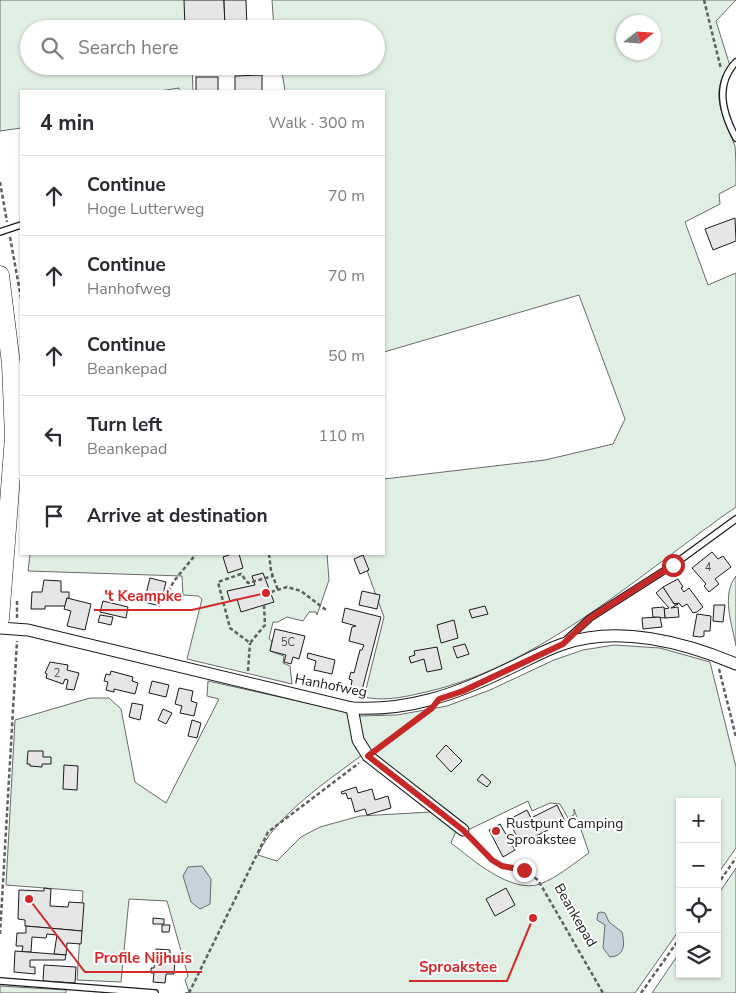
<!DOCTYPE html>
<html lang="en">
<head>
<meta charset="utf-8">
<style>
  :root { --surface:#fff; --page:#f2f2f3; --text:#2b2b33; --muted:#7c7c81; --line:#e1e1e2 }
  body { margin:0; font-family:"Nunito Sans",sans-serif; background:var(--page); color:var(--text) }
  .controls { position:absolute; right:15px; bottom:15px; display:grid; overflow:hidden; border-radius:0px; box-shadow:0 1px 4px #0004 }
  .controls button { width:45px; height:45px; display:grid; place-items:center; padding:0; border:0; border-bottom:1px solid var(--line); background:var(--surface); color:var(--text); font:25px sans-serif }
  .compass { position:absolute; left:616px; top:15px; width:45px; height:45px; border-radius:50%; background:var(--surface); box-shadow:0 1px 4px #0004; rotate:73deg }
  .stop { position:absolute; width:15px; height:15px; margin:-11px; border:4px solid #c62828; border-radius:50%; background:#fff }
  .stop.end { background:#c62828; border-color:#fff; box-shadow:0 1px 5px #0008 }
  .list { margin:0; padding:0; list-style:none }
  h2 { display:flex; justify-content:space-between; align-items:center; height:65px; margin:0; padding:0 20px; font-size:21px }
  h2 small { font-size:16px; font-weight:400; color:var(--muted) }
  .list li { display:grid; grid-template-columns:32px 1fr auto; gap:15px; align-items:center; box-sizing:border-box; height:80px; padding:0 20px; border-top:1px solid var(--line) }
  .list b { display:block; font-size:19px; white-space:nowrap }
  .list p { margin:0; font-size:16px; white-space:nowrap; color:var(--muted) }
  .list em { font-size:16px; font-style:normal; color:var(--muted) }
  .icon { flex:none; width:28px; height:28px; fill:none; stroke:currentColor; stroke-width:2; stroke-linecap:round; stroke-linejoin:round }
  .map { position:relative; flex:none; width:736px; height:993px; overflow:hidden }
  .search { position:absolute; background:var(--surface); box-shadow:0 1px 4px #0004; left:20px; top:20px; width:365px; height:55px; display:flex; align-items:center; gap:12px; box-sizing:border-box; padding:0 18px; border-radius:28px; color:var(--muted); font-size:19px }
  .panel { position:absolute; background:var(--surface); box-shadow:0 1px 4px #0004; left:20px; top:90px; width:365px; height:465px; border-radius:0px }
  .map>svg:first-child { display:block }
  .green { fill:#e0efe3; stroke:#6a6a6a; fill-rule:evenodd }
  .water { fill:#c6d2dc; stroke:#6a6a6a }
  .building { fill:#e6e6e6; stroke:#1a1a1a }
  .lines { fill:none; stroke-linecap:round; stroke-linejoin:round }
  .service-casing { stroke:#1a1a1a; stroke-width:8 }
  .minor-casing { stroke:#1a1a1a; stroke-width:13 }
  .primary-casing { stroke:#1a1a1a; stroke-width:19 }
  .path { stroke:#5f5f5f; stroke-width:2.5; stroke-dasharray:4 2.5; stroke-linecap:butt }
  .service { stroke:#fff; stroke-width:5.5 }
  .minor { stroke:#fff; stroke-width:11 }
  .primary { stroke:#fff; stroke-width:18 }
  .route { stroke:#c62828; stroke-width:6 }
  .poi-dot { fill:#c62828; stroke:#fff; stroke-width:2 }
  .labels { text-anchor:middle; stroke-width:4; stroke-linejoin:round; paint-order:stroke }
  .number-label { font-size:11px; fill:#4d4d4d }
  .street-label { font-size:14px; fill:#1a1a1a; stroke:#fff }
  .poi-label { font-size:14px; fill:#1a1a1a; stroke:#fff; text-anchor:start }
  .leader { fill:none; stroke:#d62828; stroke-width:2 }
  .callout-dot { fill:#d62828; stroke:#fff; stroke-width:2 }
  .callout-label { font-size:15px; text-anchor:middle; font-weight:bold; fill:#d62828; stroke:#fff; stroke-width:4; stroke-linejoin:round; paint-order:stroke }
</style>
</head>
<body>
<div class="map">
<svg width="736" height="993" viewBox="0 0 736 993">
  <rect width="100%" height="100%" fill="#fff"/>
  <g class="green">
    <path d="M0 0H189L190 29H29V66H192L193 91H179V88L160 91H21V128L0 131Z"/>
    <path d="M272 0H736L716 21 730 66C707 93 725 119 735 146 736 157 736 174 736 185L719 194 720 204 685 222 708 285 736 273V507C638 575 537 670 417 694 400 698 381 701 364 697L384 617 361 554H384V479L545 460 613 444 625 419 579 295 384 352V91H285L281 66H376V29H274ZM624 22H654V52H624Z"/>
    <path d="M30 554H327L329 580 317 615 316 612H309L303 621 287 617 278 622H273L269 639 272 641 270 651 284 656 283 663 290 666 292 684 187 659 202 599 198 596 183 595 182 576 28 571Z"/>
    <path d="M736 576V646C732 624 721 595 736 576Z"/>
    <path d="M614 645 660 648 710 662 736 767V848L717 875V802H680V929L635 993H185L189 992 185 980 188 976 167 901 129 899 121 982 77 980 83 891 6 885 15 720 90 698H109L121 709 135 782 166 803 219 699 207 696 208 681 347 712 356 749 362 755C329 780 274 816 258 855L277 861 301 837 320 827 360 816 431 812 456 831 451 843C472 859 511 894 540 884 557 878 574 863 589 853L574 809V815L568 818 560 804 550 803 532 811 528 801 470 829C448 815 376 762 365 742 361 735 360 724 359 716L397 715 447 706 490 690 554 660 583 650Z"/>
    <path d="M736 868V993H652L680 952V974H717V896Z"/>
    <path d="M0 986 66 990V993H0Z"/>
  </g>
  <g class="water">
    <path d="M202 866 211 879 210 904 200 909 191 902 183 876 188 867Z"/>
    <path d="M601 912 605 913 609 922 622 932C625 944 625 956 610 957L603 948 605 925 597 920 598 913Z"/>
  </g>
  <g class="building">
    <path d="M184 0H224L225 29H185Z"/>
    <path d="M224 0H246L247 29H225Z"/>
    <path d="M262 75V91H235V76Z"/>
    <rect x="196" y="77" width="22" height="14"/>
    <path d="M735 218 736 241 713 250 705 229Z"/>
    <path d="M712 552 718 559 723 556 731 567 715 579 719 584 709 592 704 586 706 584 692 568Z"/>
    <path d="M232 554H239L243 568 228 573 223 557Z"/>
    <path d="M363 555 369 570 360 574 354 559Z"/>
    <path d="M263 573 274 602 241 612 237 599 230 601 227 591 255 585 252 576Z"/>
    <path d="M150 578 166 582 160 606 144 602Z"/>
    <path d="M678 579 683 587 681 588 684 592 689 588 703 607 697 612 693 613 687 604 682 607 679 603 674 604 670 598 663 587Z"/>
    <path d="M44 580 61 581V592H69V599L67 598 65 606H45V609H31L32 592H42Z"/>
    <path d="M663 587 674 604H678L671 608 678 607 679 617 665 618 664 609 669 608 656 593Z"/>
    <path d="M362 591 380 595 377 609 359 605Z"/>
    <path d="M67 598 91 604 85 630 67 626 71 611 64 609Z"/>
    <path d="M103 601 128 607 126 618 100 612Z"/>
    <path d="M714 605H725L723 622 713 621Z"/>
    <path d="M485 606 488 614 472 618 469 610Z"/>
    <path d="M664 607 665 618 653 617 652 608Z"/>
    <path d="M345 608 381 617 362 690 351 687 352 680 349 679 351 672 354 673 360 650H362L364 645 349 641 352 627 356 626 342 622Z"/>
    <path d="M697 614 711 616 710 631H704V636L700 637 693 636Z"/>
    <path d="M100 615 113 617 111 625 98 622Z"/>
    <path d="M660 617 662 627 643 629 642 618Z"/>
    <path d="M454 620 458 638 441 643 437 625Z"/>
    <path d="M275 629 305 636 299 659 293 657 291 664 284 662 286 655 270 651Z"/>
    <path d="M465 644 469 654 457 658 453 647Z"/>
    <path d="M437 647 442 669 427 672 424 659 411 663 409 657 415 655 414 651Z"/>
    <path d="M308 653 335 660 332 674 314 670 316 661 307 658Z"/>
    <path d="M50 662 68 665 67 670 79 673 74 690 66 689 68 680 65 679 63 684 46 678 47 674 45 673Z"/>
    <path d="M111 671 133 677 132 681 138 683 135 694 114 689V692L106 690 108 682 104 681 106 674 110 675Z"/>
    <path d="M152 681 169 685 166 697 149 693Z"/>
    <path d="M179 688 193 691 191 701 197 703 194 716 180 713 182 706 175 704Z"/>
    <path d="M132 703 143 705 140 720 129 717Z"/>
    <path d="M163 709 172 713 166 724 158 720Z"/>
    <path d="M192 720 201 723 197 738 188 736Z"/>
    <path d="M446 745 462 761 451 772 436 756Z"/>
    <path d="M28 751H43V757H51V764H42V767L30 766V764H27Z"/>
    <path d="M64 765 78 766 77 790 63 789Z"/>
    <path d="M482 774 491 782 487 787 477 780Z"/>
    <path d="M356 787 358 793 372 789 375 800 388 796 391 808 367 815 365 809 355 812 351 798 348 799 346 793 342 794 341 792Z"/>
    <path d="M557 805 565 821 521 844 508 820 527 810 531 818Z"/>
    <path d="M500 824 515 850 503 857 489 830Z"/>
    <path d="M44 888 51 889 50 906 68 907 69 902 84 903 82 931 25 926V920L18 919 19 890 44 891Z"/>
    <path d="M506 888 515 905 495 916 486 899Z"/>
    <path d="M153 918 164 919V924H153Z"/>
    <path d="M162 925H170L169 932H162Z"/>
    <path d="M26 926 82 931 81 944 67 943 66 955 54 954 57 935 47 934 46 938 32 937 31 952H22L23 946H16L17 933H26Z"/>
    <path d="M156 949 170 950V960H175L174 974H166L165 983 153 982 154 973H151V968H154Z"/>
    <path d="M15 951 66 955 65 960H30V967H35V974L14 972Z"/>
    <path d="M44 965 76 967 75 983 43 981Z"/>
  </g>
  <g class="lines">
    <g class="service-casing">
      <g id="service">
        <path d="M736 62C714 85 723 114 736 138"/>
        <path d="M0 232 21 225"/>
        <path d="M566 640 590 618 673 565 736 519"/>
        <path d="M0 981 155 993"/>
      </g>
    </g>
    <g class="minor-casing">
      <g id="minor">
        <path d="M0 628 28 630 352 708C408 711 454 695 504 671 524 662 542 651 563 644 618 625 684 642 736 664"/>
        <path d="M352 708 358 740 368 756 463 830"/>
      </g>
    </g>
    <g class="primary-casing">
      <path id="primary" d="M0 275 11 364 14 437 0 619"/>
    </g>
    <g class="path">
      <path d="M704 0 721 69"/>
      <path d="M0 182 7 222"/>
      <path d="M10 237 21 298"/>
      <path d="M269 554 271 571 278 590"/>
      <path d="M271 592 287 587 301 591 326 610"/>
      <path d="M164 596 167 594 174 581 196 554"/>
      <path d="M264 605 265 625 250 643 230 628 218 582 241 574 248 583 273 576"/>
      <path d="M17 618V601"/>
      <path d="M719 669 736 737"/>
      <path d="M248 671 250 643"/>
      <path d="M377 749 425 714"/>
      <path d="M470 837C479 846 489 860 502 865 519 872 522 868 538 880L603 993"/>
      <path d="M717 885 736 858"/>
      <path d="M0 934 17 641"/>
      <path d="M189 993 268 832 359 763"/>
      <path d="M641 993 680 938"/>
    </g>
    <use href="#service" class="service"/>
    <use href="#minor" class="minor"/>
    <use href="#primary" class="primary"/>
  </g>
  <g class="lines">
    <path class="route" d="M524 870 502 866 492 860 463 830 368 756 432 708 439 699 463 691 563 644 590 618 673 565"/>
  </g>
  <circle class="poi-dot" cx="496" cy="831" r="5"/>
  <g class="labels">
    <g class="number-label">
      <text x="708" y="571">4</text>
      <text x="288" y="646">5C</text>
      <text x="57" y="677">2</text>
    </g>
    <g class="street-label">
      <text transform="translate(331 685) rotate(11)" y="5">Hanhofweg</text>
      <text transform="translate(576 915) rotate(60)" y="5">Beankepad</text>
    </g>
    <g class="poi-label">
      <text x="506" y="828">Rustpunt Camping<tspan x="506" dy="16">Sproakstee</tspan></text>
    </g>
  </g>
  <path class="leader" d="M266 593L192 610H94M29 899L85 972H202M533 918L507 981H409"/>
  <g class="callout-dot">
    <circle cx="266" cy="593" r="5"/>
    <circle cx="29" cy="899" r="5"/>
    <circle cx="533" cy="918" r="5"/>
  </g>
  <g class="callout-label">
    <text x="143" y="601">'t Keampke</text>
    <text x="143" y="963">Profile Nijhuis</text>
    <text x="458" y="972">Sproakstee</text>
  </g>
</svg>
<div class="controls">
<button>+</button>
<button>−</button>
<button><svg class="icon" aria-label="locate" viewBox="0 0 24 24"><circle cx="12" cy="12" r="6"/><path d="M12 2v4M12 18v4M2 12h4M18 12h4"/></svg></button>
<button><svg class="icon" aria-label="layers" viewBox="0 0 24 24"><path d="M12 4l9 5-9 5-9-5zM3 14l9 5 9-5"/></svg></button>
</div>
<svg class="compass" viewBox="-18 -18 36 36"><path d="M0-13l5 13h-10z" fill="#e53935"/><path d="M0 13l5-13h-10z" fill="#7c7c81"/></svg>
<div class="stop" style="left:673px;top:565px"></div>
<div class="stop end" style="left:524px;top:870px"></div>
<div class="search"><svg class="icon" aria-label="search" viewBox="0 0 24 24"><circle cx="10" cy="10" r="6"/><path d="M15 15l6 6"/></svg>Search here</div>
<section class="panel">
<h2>4 min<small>Walk · 300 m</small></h2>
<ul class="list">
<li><svg class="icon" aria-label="ahead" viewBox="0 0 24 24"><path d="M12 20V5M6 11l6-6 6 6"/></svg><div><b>Continue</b><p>Hoge Lutterweg</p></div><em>70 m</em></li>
<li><svg class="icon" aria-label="ahead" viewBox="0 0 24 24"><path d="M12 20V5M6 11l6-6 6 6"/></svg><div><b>Continue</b><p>Hanhofweg</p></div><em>70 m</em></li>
<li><svg class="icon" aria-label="ahead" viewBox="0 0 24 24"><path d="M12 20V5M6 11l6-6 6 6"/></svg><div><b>Continue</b><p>Beankepad</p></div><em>50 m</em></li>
<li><svg class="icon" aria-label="left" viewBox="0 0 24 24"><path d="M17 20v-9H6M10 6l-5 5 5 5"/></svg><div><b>Turn left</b><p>Beankepad</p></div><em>110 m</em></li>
<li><svg class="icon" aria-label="arrive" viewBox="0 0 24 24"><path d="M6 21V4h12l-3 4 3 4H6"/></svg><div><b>Arrive at destination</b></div></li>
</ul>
</section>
</div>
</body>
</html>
